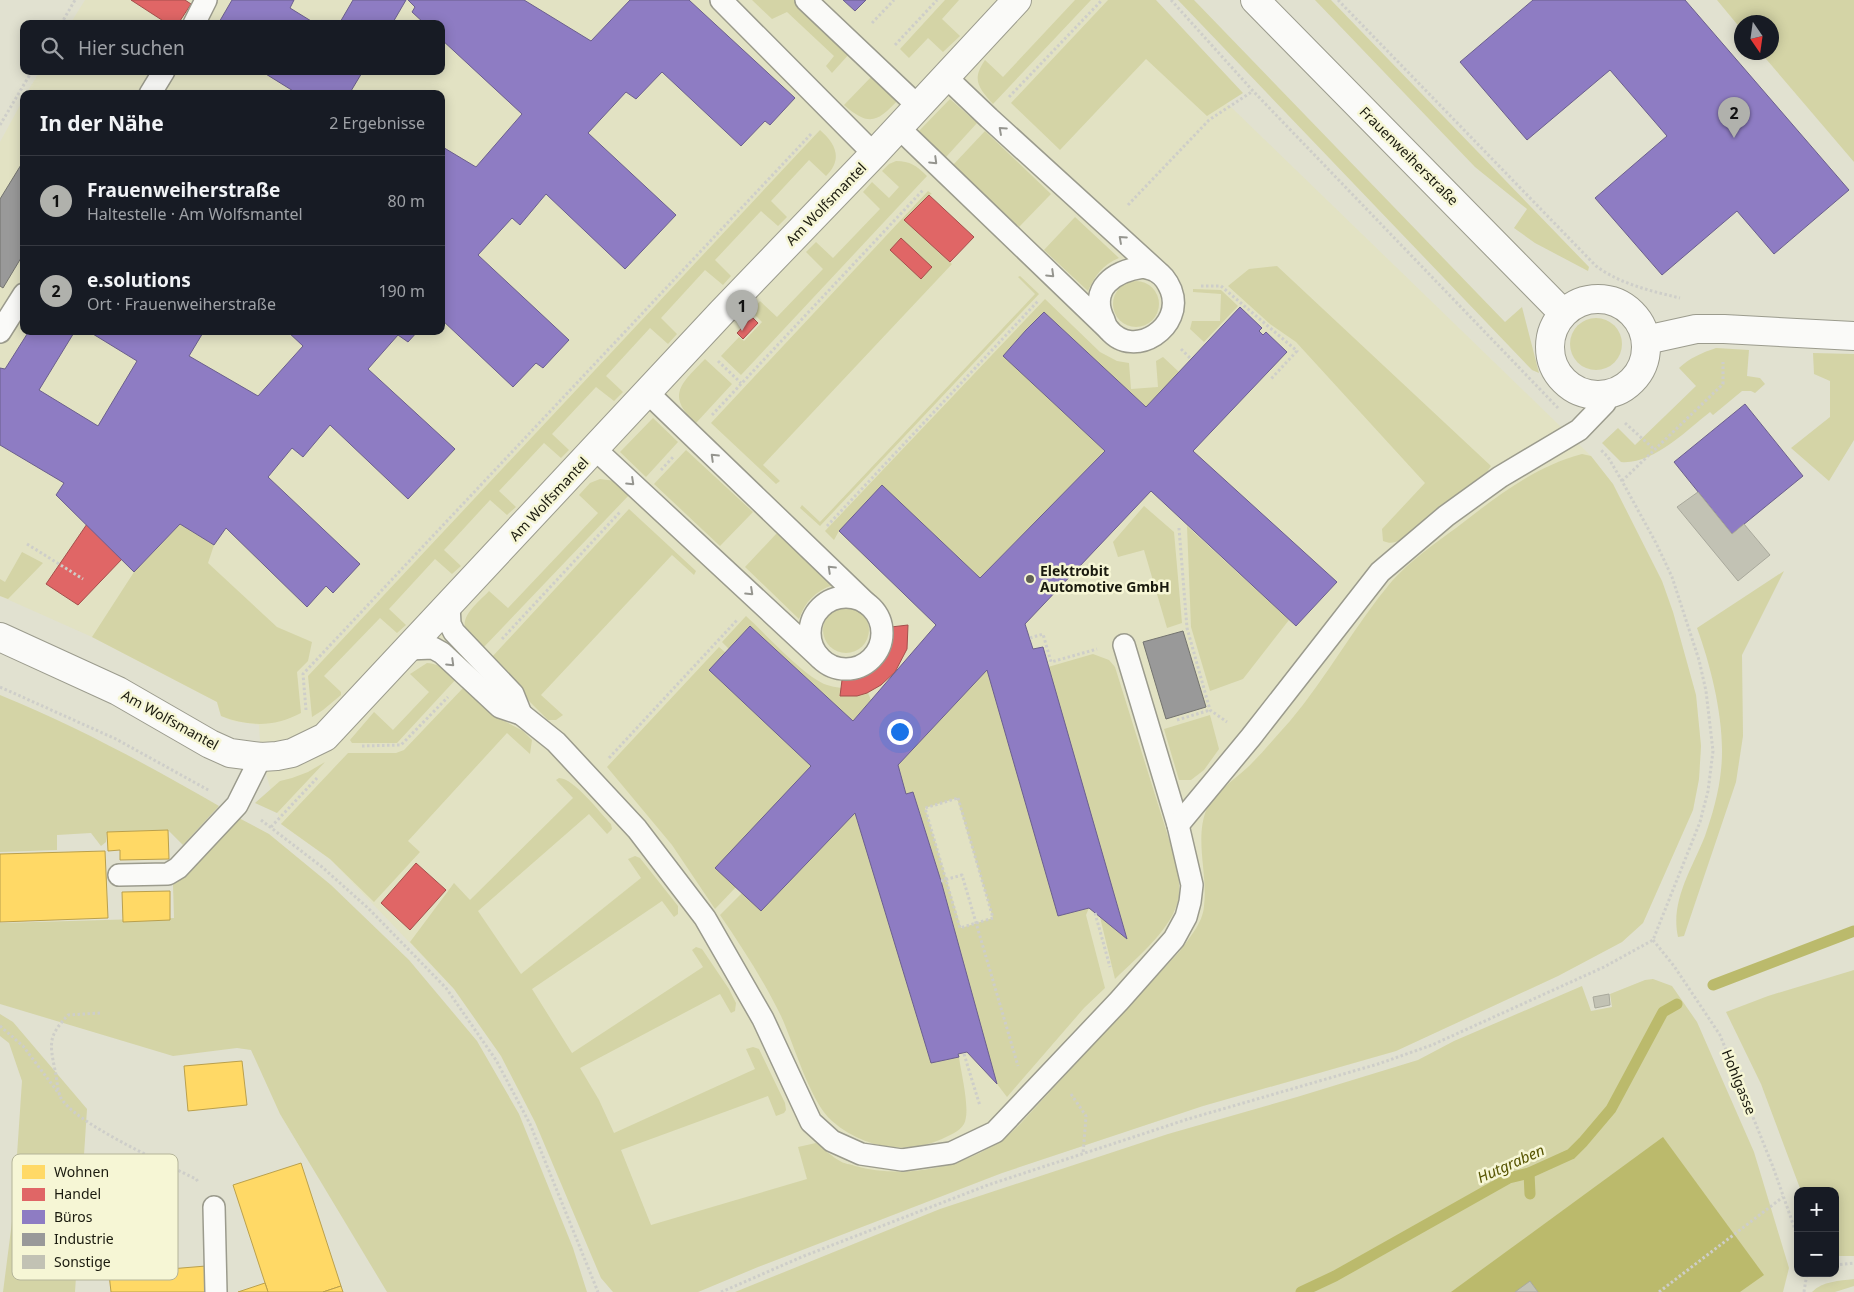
<!DOCTYPE html>
<html lang="de">
<head>
<meta charset="utf-8">
<style>
  :root { --surface:#171b24; --page:#242831; --text:#f1f3f6; --muted:#9ea1a6; --line:#363941; --accent:#b0b1ac }
  body { margin:0; font-family:"Noto Sans",sans-serif; background:var(--page); color:var(--text) }
  .controls { position:absolute; right:15px; bottom:15px; display:grid; overflow:hidden; border-radius:10px; box-shadow:0 2px 12px #0003 }
  .controls button { width:45px; height:45px; display:grid; place-items:center; padding:0; border:0; border-bottom:1px solid var(--line); background:var(--surface); color:var(--text); font:25px sans-serif }
  .compass { position:absolute; left:1734px; top:15px; width:45px; height:45px; border-radius:50%; background:var(--surface); box-shadow:0 2px 12px #0003; rotate:167deg }
  .you { position:absolute; left:899px; top:731px; width:18px; height:18px; margin:-12px; border:4px solid #fff; border-radius:50%; background:#1a73e8; box-shadow:0 0 0 8px #1a73e833 }
  .badge { display:grid; place-items:center; width:32px; height:32px; border-radius:50%; background:var(--accent); color:#111; font-size:16px; font-weight:700 }
  .pin { position:absolute; translate:-50% -41px; filter:drop-shadow(0 1px 2px #0008) }
  .pin::after { content:''; position:absolute; top:26px; width:18px; height:15px; background:inherit; clip-path:polygon(0 0,100% 0,50% 100%) }
  .list { margin:0; padding:0; list-style:none }
  h2 { display:flex; justify-content:space-between; align-items:center; height:65px; margin:0; padding:0 20px; font-size:21px }
  h2 small { font-size:16px; font-weight:400; color:var(--muted) }
  .list li { display:grid; grid-template-columns:32px 1fr auto; gap:15px; align-items:center; box-sizing:border-box; height:90px; padding:0 20px; border-top:1px solid var(--line) }
  .list b { display:block; font-size:19px; white-space:nowrap }
  .list p { margin:0; font-size:16px; white-space:nowrap; color:var(--muted) }
  .list em { font-size:16px; font-style:normal; color:var(--muted) }
  .icon { flex:none; width:28px; height:28px; fill:none; stroke:currentColor; stroke-width:2; stroke-linecap:round; stroke-linejoin:round }
  .map { position:relative; flex:none; width:1854px; height:1292px; overflow:hidden }
  .search { position:absolute; background:var(--surface); box-shadow:0 2px 12px #0003; left:20px; top:20px; width:425px; height:55px; display:flex; align-items:center; gap:12px; box-sizing:border-box; padding:0 18px; border-radius:10px; color:var(--muted); font-size:19px }
  .panel { position:absolute; background:var(--surface); box-shadow:0 2px 12px #0003; left:20px; top:90px; width:425px; height:245px; border-radius:10px }
  .map>svg:first-child { display:block }
  .built { fill:#e2e2c3 }
  .green { fill:#d4d4a6; fill-rule:evenodd }
  .water { fill:#bbba6c }
  .homes { fill:#ffd966; stroke:#baa04c }
  .shops { fill:#e06666; stroke:#a54f4c }
  .offices { fill:#8e7cc3; stroke:#6b5f8d }
  .industry { fill:#999; stroke:#73736f }
  .lines { fill:none; stroke-linecap:round; stroke-linejoin:round }
  .stream { stroke:#bbba6c; stroke-width:11 }
  .building { fill:#c2c2b4; stroke:#a9a99c }
  .lane-casing { stroke:#9b9b8d; stroke-width:24 }
  .street-casing { stroke:#9b9b8d; stroke-width:30 }
  .path { stroke:#cecec9; stroke-width:3; stroke-dasharray:2.5 2.5; stroke-linecap:butt }
  .lane { stroke:#fafaf8; stroke-width:21 }
  .street { stroke:#fafaf8; stroke-width:28 }
  .oneway { stroke:#95958f }
  .poi-dot { fill:#606052; stroke:#f6f6d5; stroke-width:2 }
  .labels { text-anchor:middle; stroke-width:5; stroke-linejoin:round; paint-order:stroke }
  .street-label { font-size:14px; fill:#1a1a0e; stroke:#f6f6d5 }
  .poi-label { font-size:14px; font-weight:bold; fill:#1a1a0e; stroke:#f6f6d5; text-anchor:start }
  .water-label { font-size:15px; font-style:italic; fill:#565400; stroke:#f6f6d5 }
  .key { fill:#f6f6d5; stroke:#b4b499; stroke-width:1 }
  .key-label { font-size:14px; fill:#1a1a0e }
</style>
</head>
<body>
<div class="map">
<svg width="1854" height="1292" viewBox="0 0 1854 1292">
  <rect width="100%" height="100%" fill="#e1e1d0"/>
  <path class="built" d="M85 0H1112L1232 108 1591 456 1613 484 1662 581 1673 612 1696 695 1701 746 1699 779 1693 810 1643 923 1622 942 1558 976 1396 1051 1203 1106 1002 1173 758 1267 698 1292H613L601 1278 535 1122 501 1056 454 989 330 859 281 824 261 757 259 725 233 721 221 716 217 702 92 637 0 596V142L24 98V331H441V94H26L40 71H441V24H70Z"/>
  <g class="green">
    <path d="M752 0H797L795 2 850 53 832 73 826 66 834 56 787 12 772 19Z"/>
    <path d="M945 0H959L942 19 960 36 943 52 928 38 909 58 900 49Z"/>
    <path d="M1075 0H1091L993 104C979 88 971 80 985 60L1003 77Z"/>
    <path d="M1108 0H1156L1243 93 1207 116 1146 59 1060 150 1011 103Z"/>
    <path d="M1178 0H1194L1505 322 1522 307 1539 373 1532 370Z"/>
    <path d="M1315 0H1331L1589 267 1588 271 1535 243 1514 228 1527 209 1475 167Z"/>
    <path d="M1717 0H1854V162L1761 53 1772 52V22H1742L1741 29Z"/>
    <path d="M874 74 899 99C878 121 870 128 844 105Z"/>
    <path d="M950 99 977 123 946 157 918 132Z"/>
    <path d="M820 130C836 144 843 159 826 176L809 160 771 201 787 217 778 226 761 211 715 260 731 276 723 285 705 270 661 318 677 334 668 344 650 328 606 376 623 392 614 401 596 387 552 434 569 450 561 458 544 443 499 491 516 507 507 515 490 500 444 550 461 566 452 574 435 559 389 609 406 625 397 633 380 618 324 676 341 692V695L323 710 312 717 308 676Z"/>
    <path d="M985 131 1051 194 1019 227 953 165Z"/>
    <path d="M896 161C910 161 917 166 927 176L741 375 721 356 739 337 744 341 762 322 751 311 760 301 777 317 823 269 806 252 816 242 833 258 880 209 863 192 872 182 889 198 899 187 882 171 889 164Z"/>
    <path d="M928 191 932 194 929 195 905 220 952 264 763 465 780 481 776 484 711 423Z"/>
    <path d="M1075 217 1119 258C1102 265 1095 276 1088 291L1044 250Z"/>
    <path d="M1277 266 1491 466 1484 476 1432 513 1400 540C1394 543 1390 544 1383 541L1382 529 1425 483 1296 342 1270 324 1228 286 1249 269Z"/>
    <path d="M1020 276 1039 294 820 526 800 508 802 505 820 522 1035 294 1018 277Z"/>
    <circle cx="1136" cy="304" r="23"/>
    <path d="M1193 289 1221 290 1238 306 1204 342 1190 329 1192 321H1220L1221 294 1193 292Z"/>
    <path d="M1045 299 1100 352 1117 361 1129 363 1131 389 1158 387 1156 361 1163 357 1179 372 1146 407 1044 312 1003 356 1105 451 980 578 882 486 839 531 834 540 825 531Z"/>
    <circle cx="1596" cy="344" r="26"/>
    <path d="M1716 348 1749 350 1747 376 1760 378 1765 384 1755 393 1751 391H1742L1713 415 1710 412C1687 430 1653 465 1621 462L1602 443 1618 428 1635 445 1696 386 1679 368C1690 358 1701 353 1716 348Z"/>
    <path d="M1813 353 1854 354V440L1829 481 1791 448 1830 417V381L1814 374Z"/>
    <path d="M705 359 732 384 696 423C665 395 682 383 705 359Z"/>
    <path d="M653 418 678 442 646 477 620 452Z"/>
    <path d="M686 450 753 512 720 546 654 484Z"/>
    <path d="M1582 454 1591 456 1613 484 1662 581 1673 612 1696 695 1701 746 1699 779 1693 810 1643 923 1622 942 1558 976 1396 1051 1203 1106 1002 1173 758 1267 698 1292H613L601 1278 535 1122 501 1056 454 989 410 942 454 883 470 900 573 798 556 780 559 778C574 778 600 813 611 824L612 829 607 834 589 814 478 911 521 974 641 878 628 859 635 856 640 858 678 906V914L674 917 662 901 532 989 572 1053 703 967 692 950 696 947 702 949 729 989 736 1003 735 1011 731 1013 720 994 580 1068 599 1100 614 1133 755 1069 746 1049 753 1047 759 1049 785 1103 786 1110 784 1113 776 1116 768 1096 621 1150 651 1225 807 1179 798 1147 816 1143C823 1148 832 1157 840 1161 844 1164 850 1164 855 1166 899 1178 952 1170 991 1147 1003 1141 1012 1132 1021 1123L1180 951C1189 938 1203 923 1204 906 1208 873 1194 839 1207 808 1214 792 1240 776 1252 763 1265 750 1277 735 1290 721 1327 677 1355 625 1392 581 1410 561 1434 544 1456 528 1495 498 1533 467 1582 454Z"/>
    <path d="M600 479 615 481 630 494 482 649C478 644 469 638 466 631 459 616 480 601 489 591L508 608 598 513 579 495 590 483Z"/>
    <path d="M1144 506 1174 532 1182 623 1167 628 1144 550 1118 557 1113 542Z"/>
    <path d="M629 509 696 571 694 575 672 555 541 695 563 715 556 720H548L530 702 492 657Z"/>
    <path d="M180 524 214 545 208 563 277 627 312 642 308 661 297 672 301 713C275 727 249 727 221 716L217 702 92 637 134 572Z"/>
    <path d="M1187 526 1289 620 1243 679 1210 691 1191 627Z"/>
    <path d="M777 533 833 585C815 591 805 602 799 619L745 567Z"/>
    <path d="M22 552 43 563 8 599 0 596V579L5 582Z"/>
    <path d="M1784 571 1742 655 1743 736 1736 782 1684 936 1678 937C1670 901 1692 869 1705 836 1712 816 1719 792 1721 770 1726 726 1712 669 1697 628Z"/>
    <circle cx="846" cy="630" r="23"/>
    <path d="M746 616C766 634 804 677 827 685 840 689 853 689 866 688L871 700 853 721 750 626 729 649 722 642Z"/>
    <path d="M719 647 726 653 709 670 811 766 736 887 715 909 672 845 607 767Z"/>
    <path d="M1093 654 1109 660 1115 667 1177 865C1178 875 1180 885 1179 896 1174 928 1137 957 1115 979L1100 917 1127 938 1048 667Z"/>
    <path d="M427 663C440 664 447 670 457 678L397 743H352L350 740 374 712 393 730 429 692 410 674Z"/>
    <path d="M987 670 1058 916 1089 908 1086 915 1105 988 1084 1008 1007 1097 997 1084 941 881 913 792 906 794 898 765ZM957 798 993 918 961 928 925 808Z"/>
    <path d="M464 687 499 718 523 731 532 740 530 754 507 733 408 841 420 852 374 902 330 859 281 824 348 753H396L404 750Z"/>
    <path d="M0 695C76 726 148 765 219 806L183 845 168 830 107 832 106 842 101 846 91 833 57 835V850L0 852Z"/>
    <path d="M1210 715 1219 749 1204 770 1191 780H1179L1164 729Z"/>
    <path d="M325 762 277 813 255 803 280 781 292 778 308 772Z"/>
    <path d="M853 813H855L931 1063 959 1057C961 1073 971 1111 964 1124 959 1132 950 1135 942 1139 905 1155 863 1148 832 1121 810 1102 794 1044 781 1016 764 981 742 947 720 915L742 893Z"/>
    <path d="M237 817 269 834 331 885 409 960 477 1041 519 1114 573 1248 587 1292H387L280 1114 251 1050 237 1048 173 1056 0 1004V923L174 918 173 885Z"/>
    <path d="M1854 970V1256H1835V1191H1801L1761 1084 1726 1012 1768 996Z"/>
    <path d="M1653 979 1672 986 1697 1022 1754 1152 1789 1268 1783 1292H735L940 1209 1168 1134 1297 1097 1418 1060 1454 1041 1582 986 1591 1011 1612 1007 1610 994 1645 980Z"/>
    <path d="M0 1014 13 1022 87 1109 75 1292H3L13 1214 22 1081 9 1043 0 1036Z"/>
    <path d="M1854 1279V1286L1835 1292H1812C1823 1281 1839 1281 1854 1279Z"/>
  </g>
  <path class="water" d="M1663 1137 1764 1275 1740 1292H1451Z"/>
  <g class="homes">
    <path d="M168 830 169 859 120 860V850L108 851 107 832Z"/>
    <path d="M105 851 108 918 0 922V854Z"/>
    <path d="M170 891V920L123 922 122 892Z"/>
    <path d="M242 1061 247 1105 188 1111 184 1066Z"/>
    <path d="M301 1163 341 1286 323 1292H268L233 1185Z"/>
    <path d="M206 1266 208 1292H111L109 1274Z"/>
    <path d="M265 1283 268 1292H238Z"/>
    <path d="M341 1286 343 1292H323Z"/>
  </g>
  <g class="shops">
    <path d="M131 0H185L191 4 178 24H168Z"/>
    <path d="M929 195 974 237 950 262 904 220Z"/>
    <path d="M901 238 932 267 921 279 890 250Z"/>
    <path d="M752 317 758 323 743 339 737 333Z"/>
    <path d="M87 524 122 559 78 605 46 584Z"/>
    <path d="M908 625 907 649 895 672 881 685 867 693 857 696H840L842 680 850 679 868 674 875 669 885 658 891 641V627Z"/>
    <path d="M416 863 446 890 410 930 381 903Z"/>
  </g>
  <g class="offices">
    <path d="M232 0H294L290 8 316 24H218Z"/>
    <path d="M353 0H406L392 24H339Z"/>
    <path d="M408 0H524L591 41 630 0H689L795 98 770 125 765 121 741 146 662 72 636 99 626 92 588 133 676 215 625 269 546 194 520 225 512 218 478 255 569 340 543 368 536 363 513 387 441 319V146L476 167 522 114 441 39V24H425L412 12 415 7Z"/>
    <path d="M843 0H866L855 11Z"/>
    <path d="M1533 0H1685L1849 190 1774 254 1737 211 1662 275 1595 198 1667 136 1610 70 1527 140 1460 62Z"/>
    <path d="M261 71H363L351 91 356 94H298Z"/>
    <path d="M1240 307 1262 328 1259 331 1263 335 1266 332 1287 352 1193 451 1337 582 1296 626 1151 491 1025 624 1033 649 1043 647 1127 939 1089 908 1058 916 987 670 898 765 906 794 913 792 941 881 997 1084 967 1052 958 1054 959 1057 931 1063 855 813 761 911 715 868 811 766 709 670 750 626 853 721 936 625 839 531 882 485 980 578 1105 451 1003 356 1026 330 1044 312 1146 407Z"/>
    <path d="M29 331H75L39 390 98 426 137 361 88 331H204L189 356 258 396 303 346 287 331H418L408 342 398 335 368 369 455 449 408 499 330 425 303 457 292 448 268 477 360 564 333 593 326 586 307 607 226 528 214 545 180 524 134 572 56 495 64 483 0 445V368L5 369Z"/>
    <path d="M1745 404 1803 476 1732 534 1674 462Z"/>
  </g>
  <g class="industry">
    <path d="M24 160V253L3 288 0 286V199Z"/>
    <path d="M1183 631 1206 707 1166 719 1143 642Z"/>
  </g>
  <g class="lines">
    <g class="stream">
      <path d="M1713 985 1854 931"/>
      <path d="M1529 1173 1530 1194"/>
      <path d="M1301 1292 1335 1276 1509 1178 1529 1173 1571 1154 1583 1142 1611 1109 1663 1012 1677 1004"/>
    </g>
  </g>
  <g class="building">
    <path d="M1698 492 1732 534 1744 524 1770 555 1738 581 1677 507Z"/>
    <path d="M1609 994 1610 1005 1595 1008 1593 997Z"/>
    <path d="M1530 1281 1538 1292H1515Z"/>
  </g>
  <g class="lines">
    <g class="lane-casing">
      <g id="lane">
        <path d="M721 0 874 154"/>
        <path d="M806 0 919 107"/>
        <path d="M194 24 206 0"/>
        <path d="M946 77 989 118 1158 272"/>
        <path d="M150 94 164 71"/>
        <path d="M899 128 1109 330"/>
        <path d="M1143 267C1147 268 1153 269 1157 272 1163 275 1168 283 1171 290 1185 327 1134 360 1109 330 1106 327 1105 323 1104 320 1088 288 1115 271 1143 267Z"/>
        <path d="M0 332 24 294"/>
        <path d="M648 393 866 603"/>
        <path d="M595 449 820 658"/>
        <circle cx="846" cy="633" r="36"/>
        <path d="M449 605 450 624 454 632 513 694 521 714"/>
        <path d="M408 649 433 648 442 653 500 707 521 714 556 742 637 829 705 918 763 1019 811 1122 832 1141 861 1154 902 1160 951 1153 995 1132 1119 1001 1174 939 1186 917 1190 902 1192 885 1178 825 1124 645"/>
        <path d="M1178 825 1251 737 1380 572 1446 516 1500 477 1579 430 1605 403V395"/>
        <path d="M119 875 168 874 178 868 237 805 261 757"/>
        <path d="M214 1207 216 1292"/>
      </g>
    </g>
    <g class="street-casing">
      <g id="street">
        <path d="M1255 0 1563 313"/>
        <circle cx="1598" cy="347" r="48"/>
        <path d="M1646 340 1696 329H1724L1854 336"/>
        <path d="M0 637 118 691 210 744 230 753 261 757 277 756 292 753 325 737 722 312 874 154 1017 0"/>
      </g>
    </g>
    <g class="path">
      <path d="M1171 0 1253 91 1558 408"/>
      <path d="M1338 0 1596 266C1620 284 1651 291 1680 298"/>
      <path d="M872 23 894 0"/>
      <path d="M61 24 75 0"/>
      <path d="M895 45 937 0"/>
      <path d="M1009 97 1102 0"/>
      <path d="M0 125 32 71"/>
      <path d="M1128 205 1209 120 1253 91"/>
      <path d="M1201 286H1221L1297 351 1270 380"/>
      <path d="M1181 349 1191 359"/>
      <path d="M718 361 741 383"/>
      <path d="M712 415 923 190"/>
      <path d="M1625 423 1654 449"/>
      <path d="M661 470 674 456"/>
      <path d="M1622 481 1723 384V362"/>
      <path d="M827 526 1038 301"/>
      <path d="M1179 528 1187 628 1210 710 1227 722"/>
      <path d="M27 544 83 579"/>
      <path d="M1030 638 1043 634 1051 662 1097 649"/>
      <path d="M502 639 620 512"/>
      <path d="M873 657 880 664"/>
      <path d="M0 687 116 739 210 791"/>
      <path d="M306 710 303 674 812 133"/>
      <path d="M1177 720 1210 710"/>
      <path d="M362 746 401 745 448 697"/>
      <path d="M609 758 738 619"/>
      <path d="M958 798 993 918 960 928 925 808Z"/>
      <path d="M261 820 322 867 368 908 446 988 496 1060 530 1124 598 1292"/>
      <path d="M271 827 317 778"/>
      <path d="M941 881 962 875 1018 1066"/>
      <path d="M1095 913 1110 967"/>
      <path d="M1653 940 1674 966 1720 1035 1773 1167 1798 1238"/>
      <path d="M100 1013 68 1015C49 1036 49 1041 55 1070 57 1078 57 1088 60 1096 71 1122 168 1165 196 1179L199 1183"/>
      <path d="M0 1026 23 1046 60 1095"/>
      <path d="M964 1054 980 1106"/>
      <path d="M1071 1094 1086 1116 1083 1154"/>
      <path d="M1835 1265 1854 1263"/>
      <path d="M721 1292 804 1256 988 1185 1188 1119 1378 1064 1432 1045 1604 967 1653 940 1700 822 1708 791 1713 751 1706 691 1699 660 1672 577 1656 543 1622 481 1608 457 1600 449"/>
      <path d="M1659 1292 1783 1197"/>
      <path d="M1804 1292 1807 1273"/>
    </g>
    <use href="#lane" class="lane"/>
    <use href="#street" class="street"/>
  </g>
  <defs><path id="oneway-chevron" d="M-2-3.5L2.5 0L-2 3.5" fill="none" stroke-width="1.6" stroke-linecap="round" stroke-linejoin="round" transform="scale(1.25)"/></defs>
  <g class="oneway">
    <use href="#oneway-chevron" transform="translate(1002 130) rotate(-138)"/>
    <use href="#oneway-chevron" transform="translate(934 161) rotate(44)"/>
    <use href="#oneway-chevron" transform="translate(1122 239) rotate(-138)"/>
    <use href="#oneway-chevron" transform="translate(1051 274) rotate(44)"/>
    <use href="#oneway-chevron" transform="translate(714 457) rotate(-136)"/>
    <use href="#oneway-chevron" transform="translate(631 482) rotate(43)"/>
    <use href="#oneway-chevron" transform="translate(831 569) rotate(-136)"/>
    <use href="#oneway-chevron" transform="translate(750 592) rotate(43)"/>
    <use href="#oneway-chevron" transform="translate(451 663) rotate(44)"/>
  </g>
  <circle class="poi-dot" cx="1030" cy="579" r="5"/>
  <g class="labels">
    <g class="street-label">
      <text transform="translate(1409 156) rotate(45)" y="5">Frauenweiherstraße</text>
      <text transform="translate(826 204) rotate(-46)" y="5">Am Wolfsmantel</text>
      <text transform="translate(549 499) rotate(-47)" y="5">Am Wolfsmantel</text>
      <text transform="translate(170 720) rotate(29)" y="5">Am Wolfsmantel</text>
      <text transform="translate(1739 1082) rotate(68)" y="5">Hohlgasse</text>
    </g>
    <g class="poi-label">
      <text x="1040" y="576">Elektrobit<tspan x="1040" dy="16">Automotive GmbH</tspan></text>
    </g>
    <g class="water-label">
      <text transform="translate(1511 1164) rotate(-24)" y="5">Hutgraben</text>
    </g>
  </g>
  <rect x="12" y="1154" width="166" height="126" rx="8" class="key"/>
  <rect x="22" y="1165" width="23" height="14" fill="#ffd966"/>
  <rect x="22" y="1188" width="23" height="13" fill="#e06666"/>
  <rect x="22" y="1210" width="23" height="14" fill="#8e7cc3"/>
  <rect x="22" y="1233" width="23" height="13" fill="#999"/>
  <rect x="22" y="1255" width="23" height="14" fill="#c2c2b4"/>
  <g class="key-label">
    <text x="54" y="1177">Wohnen</text>
    <text x="54" y="1199">Handel</text>
    <text x="54" y="1222">Büros</text>
    <text x="54" y="1244">Industrie</text>
    <text x="54" y="1267">Sonstige</text>
  </g>
</svg>
<div class="controls">
<button>+</button>
<button>−</button>
</div>
<svg class="compass" viewBox="-18 -18 36 36"><path d="M0-13l5 13h-10z" fill="#e53935"/><path d="M0 13l5-13h-10z" fill="#9ea1a6"/></svg>
<div class="you"></div>
<div class="pin badge" style="left:742px;top:331px">1</div>
<div class="pin badge" style="left:1734px;top:138px">2</div>
<div class="search"><svg class="icon" aria-label="search" viewBox="0 0 24 24"><circle cx="10" cy="10" r="6"/><path d="M15 15l6 6"/></svg>Hier suchen</div>
<section class="panel">
<h2>In der Nähe<small>2 Ergebnisse</small></h2>
<ul class="list">
<li><span class="badge">1</span><div><b>Frauenweiherstraße</b><p>Haltestelle · Am Wolfsmantel</p></div><em>80 m</em></li>
<li><span class="badge">2</span><div><b>e.solutions</b><p>Ort · Frauenweiherstraße</p></div><em>190 m</em></li>
</ul>
</section>
</div>
</body>
</html>
